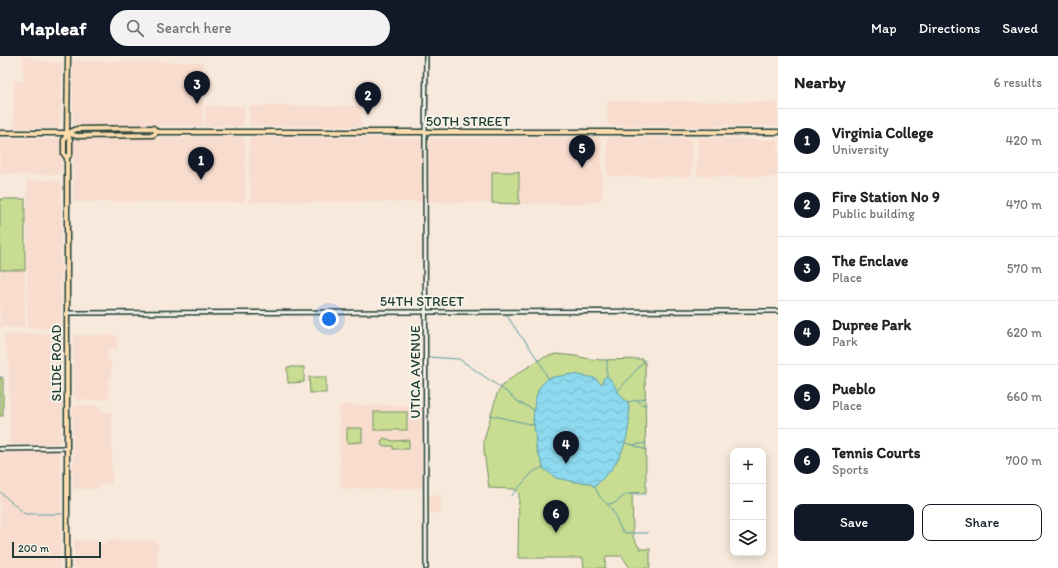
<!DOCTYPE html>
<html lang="en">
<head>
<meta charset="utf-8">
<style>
  :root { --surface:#fff; --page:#f2f2f2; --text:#222; --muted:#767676; --line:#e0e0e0; --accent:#111827 }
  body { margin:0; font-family:Itim,sans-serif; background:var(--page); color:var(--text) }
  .controls { position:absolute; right:12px; bottom:12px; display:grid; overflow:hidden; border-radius:8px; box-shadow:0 2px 10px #0003 }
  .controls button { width:36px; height:36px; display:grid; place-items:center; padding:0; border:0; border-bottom:1px solid var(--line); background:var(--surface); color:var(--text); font:20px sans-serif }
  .scale { position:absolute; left:12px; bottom:10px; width:89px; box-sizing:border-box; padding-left:4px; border:2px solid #1f3d34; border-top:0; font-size:11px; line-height:14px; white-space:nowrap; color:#1f3d34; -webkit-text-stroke:3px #f7f3e8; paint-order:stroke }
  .you { position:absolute; left:329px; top:263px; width:14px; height:14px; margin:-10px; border:3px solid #fff; border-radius:50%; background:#1a73e8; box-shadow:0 0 0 6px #1a73e833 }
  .badge { display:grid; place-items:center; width:26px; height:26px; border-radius:50%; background:var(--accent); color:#fff; font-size:13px; font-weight:700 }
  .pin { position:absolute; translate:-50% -33px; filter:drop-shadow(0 1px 2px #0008) }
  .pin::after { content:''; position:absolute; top:21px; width:14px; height:12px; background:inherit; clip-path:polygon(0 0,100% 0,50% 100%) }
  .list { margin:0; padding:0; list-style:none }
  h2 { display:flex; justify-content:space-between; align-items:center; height:52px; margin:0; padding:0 16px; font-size:17px }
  h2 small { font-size:13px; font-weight:400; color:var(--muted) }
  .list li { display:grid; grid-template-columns:26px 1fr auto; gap:12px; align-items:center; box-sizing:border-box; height:64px; padding:0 16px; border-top:1px solid var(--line) }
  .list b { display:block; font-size:15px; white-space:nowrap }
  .list p { margin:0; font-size:13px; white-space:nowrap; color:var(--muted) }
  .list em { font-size:13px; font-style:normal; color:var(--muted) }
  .actions { display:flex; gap:8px; padding:12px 16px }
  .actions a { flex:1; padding:9px 0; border:1px solid var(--accent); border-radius:8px; text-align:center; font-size:14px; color:var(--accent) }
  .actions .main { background:var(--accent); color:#fff }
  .icon { flex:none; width:22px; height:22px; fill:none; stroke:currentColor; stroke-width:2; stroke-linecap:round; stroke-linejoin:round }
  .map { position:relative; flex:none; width:778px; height:512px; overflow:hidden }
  header { display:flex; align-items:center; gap:24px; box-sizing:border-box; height:56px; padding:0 20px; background:var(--accent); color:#fff }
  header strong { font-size:19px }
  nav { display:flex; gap:22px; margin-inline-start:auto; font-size:14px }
  .search { width:280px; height:36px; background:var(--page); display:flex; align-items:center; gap:10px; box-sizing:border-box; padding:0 14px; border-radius:22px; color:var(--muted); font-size:15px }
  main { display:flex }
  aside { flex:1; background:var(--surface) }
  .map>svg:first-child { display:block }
  .built { fill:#f8ddce }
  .green { fill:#c8dd92; stroke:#748d63 }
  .water { fill:url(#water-waves); stroke:#619ba4 }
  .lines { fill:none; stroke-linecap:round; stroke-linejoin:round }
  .stream { stroke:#619ba4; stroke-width:1 }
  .minor-casing { stroke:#1f3d34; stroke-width:6 }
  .major-casing { stroke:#1f3d34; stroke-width:7 }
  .minor { stroke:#f7f3e8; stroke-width:3 }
  .major { stroke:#fcdcac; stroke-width:4 }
  .labels { text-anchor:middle; stroke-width:4; stroke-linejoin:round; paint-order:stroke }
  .street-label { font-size:14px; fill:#1f3d34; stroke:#f7f3e8 }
</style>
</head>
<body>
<header>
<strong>Mapleaf</strong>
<div class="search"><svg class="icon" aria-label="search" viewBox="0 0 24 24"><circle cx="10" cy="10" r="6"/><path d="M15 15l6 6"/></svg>Search here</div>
<nav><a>Map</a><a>Directions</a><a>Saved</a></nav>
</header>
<main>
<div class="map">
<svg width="778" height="512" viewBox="0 0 778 512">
  <defs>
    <pattern id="water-waves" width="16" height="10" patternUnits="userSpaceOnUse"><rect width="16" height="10" fill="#8dd9ee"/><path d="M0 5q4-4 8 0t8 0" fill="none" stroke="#79bbcd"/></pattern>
  </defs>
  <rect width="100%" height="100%" fill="#f7e9dc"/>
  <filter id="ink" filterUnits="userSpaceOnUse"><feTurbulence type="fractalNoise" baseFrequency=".025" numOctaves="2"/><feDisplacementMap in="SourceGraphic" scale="8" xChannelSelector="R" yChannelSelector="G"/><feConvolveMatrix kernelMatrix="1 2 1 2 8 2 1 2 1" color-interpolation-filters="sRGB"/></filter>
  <g filter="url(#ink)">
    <g class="built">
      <path d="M23 0 48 6H62L60 68 58 72H14V25H23Z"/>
      <path d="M73 5 203 6V70H75L73 67Z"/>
      <path d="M607 45 778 46V68L775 70H611L607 67Z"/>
      <path d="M205 50H244V68L241 70H205Z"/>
      <path d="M249 50H361V70H251L249 67Z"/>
      <path d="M242 81 245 85V146H73L74 86 78 82Z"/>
      <path d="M253 81 420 82 422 85 423 146H250L249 84Z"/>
      <path d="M599 81 602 84V144L579 148H519V116H492V147L428 146V84L430 82Z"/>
      <path d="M610 81 690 82 692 85V118L689 121 609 120 607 117V84Z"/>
      <path d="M0 82 60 83 61 86V117L59 119 0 118Z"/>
      <path d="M699 82H732L777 84 778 85V119L776 121 699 120 697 117V85Z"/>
      <path d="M27 124H58L61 128V269L59 272H27Z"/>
      <path d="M0 214H25V272L0 271Z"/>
      <path d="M6 278H59L61 280 62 354 60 386 58 388H11L9 387V305L3 281Z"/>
      <path d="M73 279H117V293H111L107 298 108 303 111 306V323L107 325V328L109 330V343L100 344H76L74 342Z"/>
      <path d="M76 349H98L99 353 102 356H112V429L103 427 100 430 98 433H76L73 431V352Z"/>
      <path d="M343 349H419L422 350V432L342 433 340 432 339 352Z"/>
      <path d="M59 394 61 427V487L60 512H0V396Z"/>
      <path d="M432 439H441V457H428V442Z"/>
      <path d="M74 484H96L99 487 102 488 105 487 108 484H153L158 488V512H74Z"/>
    </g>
    <g class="green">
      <path d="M492 116H519V148L492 147Z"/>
      <rect x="0" y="143" width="25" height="71"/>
      <path d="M556 298 575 300 590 303 602 304 642 303 645 307 646 436 632 437 633 481 640 493H650V512H630L622 500H606L605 512H584L583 502H518L519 437 514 433 489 432 484 395V384L497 338 503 329 514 320 542 302Z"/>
      <path d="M287 311H304V326L288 327Z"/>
      <path d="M0 321 3 323V360H0Z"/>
      <path d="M309 321H326V337H310Z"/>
      <rect x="374" y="356" width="33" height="18"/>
      <path d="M347 372H362V386L347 387Z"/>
      <path d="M384 382 393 385 409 384V393H393V390H382L381 385Z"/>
    </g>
    <path class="water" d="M573 318 595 322 601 328 603 326V323L607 320C615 326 617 339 628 346 632 370 626 394 611 414 606 420 600 424 596 430H593L589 427 575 426 556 422 544 413 536 392 535 376 533 363 535 344 539 332 548 322Z"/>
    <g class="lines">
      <g class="stream">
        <path d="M506 258 521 281 524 283 542 310 548 322"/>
        <path d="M428 301 459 303 507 336 518 346 534 354"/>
        <path d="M607 304V320"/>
        <path d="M0 321H3"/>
        <path d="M618 335 645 304"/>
        <path d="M637 345 641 348 646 349"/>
        <path d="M628 346 646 342"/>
        <path d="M490 359 534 369"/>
        <path d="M626 387 633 389 646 387"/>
        <path d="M633 389 643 393H646"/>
        <path d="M594 430 600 441 611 452 622 475 625 477H648"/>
        <path d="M0 436 25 458H62"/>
        <path d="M511 440 533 416 543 411"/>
        <path d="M608 448 615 447 626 438H646"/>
      </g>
      <g class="minor-casing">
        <g id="minor">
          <path d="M67 257 778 255"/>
          <path d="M0 393 67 392"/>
          <path d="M426 512 425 84 426 0"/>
        </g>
      </g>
      <g class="major-casing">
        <g id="major">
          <path d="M0 77H67L77 80 153 79 157 76H778"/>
          <path d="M67 77 70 84V98L67 102V512"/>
          <path d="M68 77 77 73 153 72 157 76"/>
          <path d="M67 102 64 98V84L67 77 68 0"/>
        </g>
      </g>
      <use href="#minor" class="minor"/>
      <use href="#major" class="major"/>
    </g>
  </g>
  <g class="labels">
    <g class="street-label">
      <text x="468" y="70">50TH STREET</text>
      <text x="422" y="250">54TH STREET</text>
      <text transform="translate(56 307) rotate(-90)" y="5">SLIDE ROAD</text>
      <text transform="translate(415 316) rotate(-90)" y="5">UTICA AVENUE</text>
    </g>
  </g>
</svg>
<div class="controls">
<button>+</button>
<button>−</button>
<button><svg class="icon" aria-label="layers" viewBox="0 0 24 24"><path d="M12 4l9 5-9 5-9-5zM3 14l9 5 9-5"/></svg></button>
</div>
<div class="scale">200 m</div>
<div class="you"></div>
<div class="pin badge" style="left:201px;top:124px">1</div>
<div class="pin badge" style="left:368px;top:59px">2</div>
<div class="pin badge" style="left:197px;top:48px">3</div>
<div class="pin badge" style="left:566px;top:408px">4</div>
<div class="pin badge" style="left:582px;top:112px">5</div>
<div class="pin badge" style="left:556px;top:477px">6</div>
</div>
<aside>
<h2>Nearby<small>6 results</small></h2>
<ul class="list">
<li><span class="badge">1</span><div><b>Virginia College</b><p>University</p></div><em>420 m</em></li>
<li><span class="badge">2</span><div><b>Fire Station No 9</b><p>Public building</p></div><em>470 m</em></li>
<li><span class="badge">3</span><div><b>The Enclave</b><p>Place</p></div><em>570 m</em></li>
<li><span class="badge">4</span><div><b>Dupree Park</b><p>Park</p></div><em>620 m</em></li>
<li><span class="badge">5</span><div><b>Pueblo</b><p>Place</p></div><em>660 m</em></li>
<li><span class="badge">6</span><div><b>Tennis Courts</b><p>Sports</p></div><em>700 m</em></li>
</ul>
<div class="actions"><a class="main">Save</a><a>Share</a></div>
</aside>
</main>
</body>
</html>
